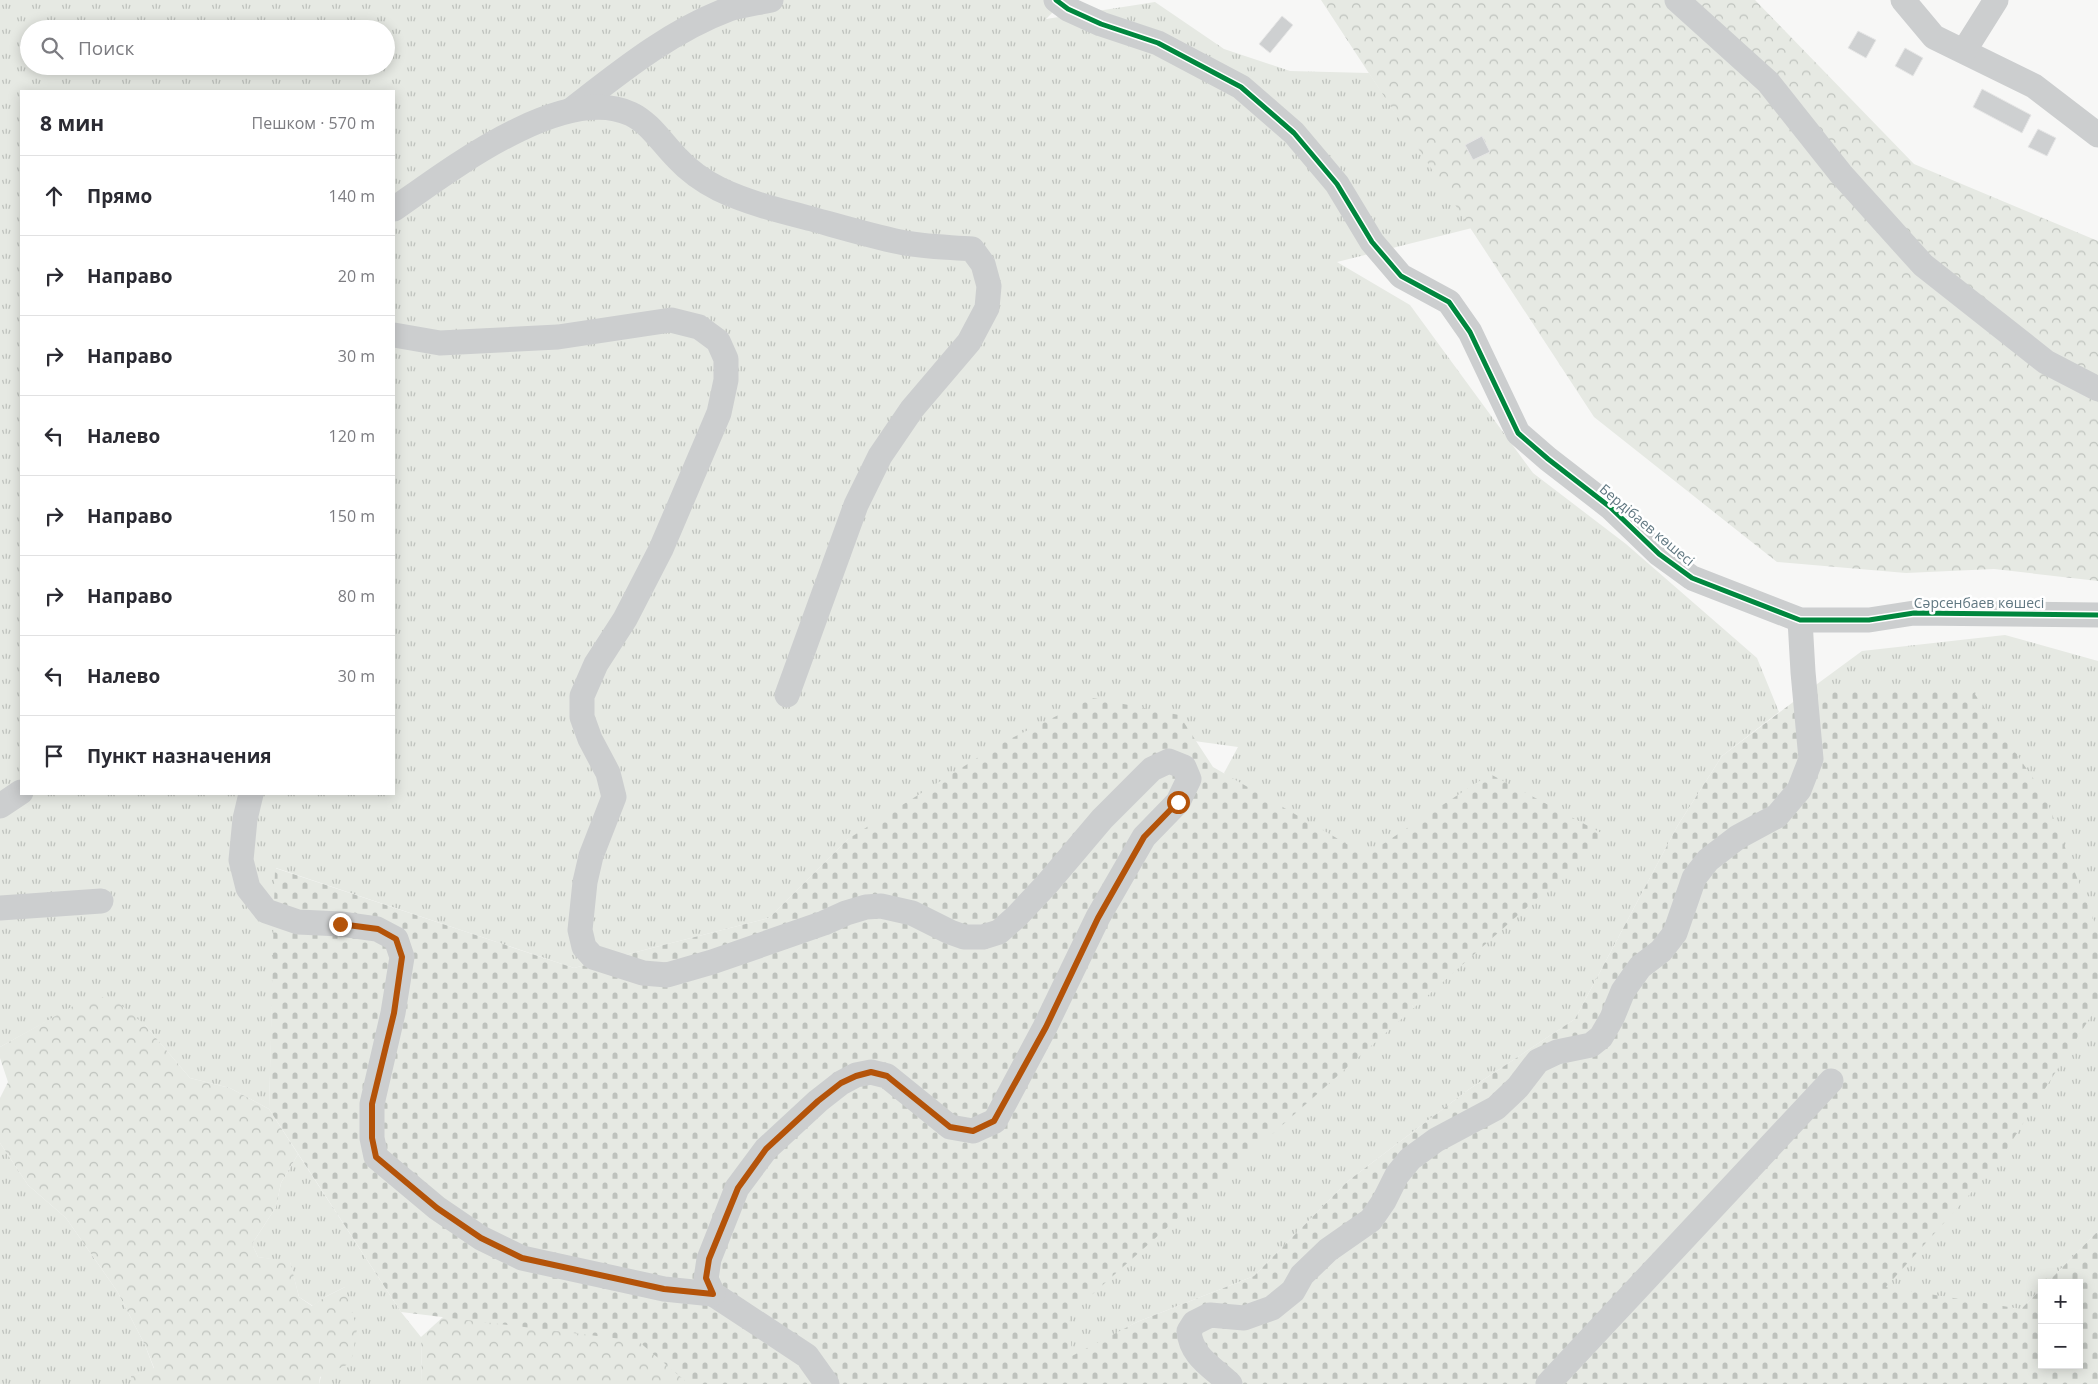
<!DOCTYPE html>
<html lang="ru">
<head>
<meta charset="utf-8">
<style>
  :root { --surface:#fff; --page:#f2f2f3; --text:#2b2b33; --muted:#7c7c81; --line:#e1e1e2 }
  body { margin:0; font-family:"Open Sans",sans-serif; background:var(--page); color:var(--text) }
  .controls { position:absolute; right:15px; bottom:15px; display:grid; overflow:hidden; border-radius:0px; box-shadow:0 2px 12px #0003 }
  .controls button { width:45px; height:45px; display:grid; place-items:center; padding:0; border:0; border-bottom:1px solid var(--line); background:var(--surface); color:var(--text); font:25px sans-serif }
  .stop { position:absolute; width:15px; height:15px; margin:-11px; border:4px solid #b45309; border-radius:50%; background:#fff }
  .stop.end { background:#b45309; border-color:#fff; box-shadow:0 1px 5px #0008 }
  .list { margin:0; padding:0; list-style:none }
  h2 { display:flex; justify-content:space-between; align-items:center; height:65px; margin:0; padding:0 20px; font-size:21px }
  h2 small { font-size:16px; font-weight:400; color:var(--muted) }
  .list li { display:grid; grid-template-columns:32px 1fr auto; gap:15px; align-items:center; box-sizing:border-box; height:80px; padding:0 20px; border-top:1px solid var(--line) }
  .list b { display:block; font-size:19px; white-space:nowrap }
  .list em { font-size:16px; font-style:normal; color:var(--muted) }
  .icon { flex:none; width:28px; height:28px; fill:none; stroke:currentColor; stroke-width:2; stroke-linecap:round; stroke-linejoin:round }
  .map { position:relative; flex:none; width:2098px; height:1384px; overflow:hidden }
  .search { position:absolute; background:var(--surface); box-shadow:0 2px 12px #0003; left:20px; top:20px; width:375px; height:55px; display:flex; align-items:center; gap:12px; box-sizing:border-box; padding:0 18px; border-radius:28px; color:var(--muted); font-size:19px }
  .panel { position:absolute; background:var(--surface); box-shadow:0 2px 12px #0003; left:20px; top:90px; width:375px; height:705px; border-radius:0px }
  .map>svg:first-child { display:block }
  .grass { fill:url(#grass-tufts); fill-rule:evenodd }
  .forest { fill:url(#forest-crowns) }
  .cemetery { fill:url(#cemetery-stones) }
  .building { fill:#ced0d1; stroke:#e6e6e6 }
  .lines { fill:none; stroke-linecap:round; stroke-linejoin:round }
  .minor { stroke:#cccecf; stroke-width:25 }
  .cycleway-casing { stroke:#fff; stroke-width:8 }
  .cycleway { stroke:#00873e; stroke-width:5 }
  .route { stroke:#b45309; stroke-width:6 }
  .labels { text-anchor:middle; stroke-width:5; stroke-linejoin:round; paint-order:stroke }
  .street-label { font-size:14px; fill:#617882; stroke:#fff }
</style>
</head>
<body>
<div class="map">
<svg width="2098" height="1384" viewBox="0 0 2098 1384">
  <defs>
    <pattern id="grass-tufts" width="24" height="20" patternUnits="userSpaceOnUse" patternTransform="scale(1.25)"><rect width="24" height="20" fill="#e6e9e3"/><path d="M3 7l-1-3M5 7V3M7 7l1-3M15 17l-1-3M17 17v-4M19 17l1-3" fill="none" stroke="#bec2bd"/></pattern>
    <pattern id="forest-crowns" width="20" height="18" patternUnits="userSpaceOnUse" patternTransform="scale(1.25)"><rect width="20" height="18" fill="#e6e9e3"/><path d="M2 6a3 3 0 1 1 6 0M12 15a3 3 0 1 1 6 0" fill="none" stroke="#bec2bd"/></pattern>
    <pattern id="cemetery-stones" width="16" height="16" patternUnits="userSpaceOnUse" patternTransform="scale(1.25)"><rect width="16" height="16" fill="#e6e9e3"/><path d="M2 7V4a2 2 0 0 1 4 0v3zM10 15v-3a2 2 0 0 1 4 0v3z" fill="#bec2bd"/></pattern>
  </defs>
  <rect width="100%" height="100%" fill="#f7f7f6"/>
  <g class="grass">
    <path d="M0 0H1065L1046 19 1155 2 1224 49 1290 71 1369 73 1472 228 1337 262 1410 305 1533 473 1626 544 1757 658 1779 712 1722 756 1678 825 1575 1019 1468 1090 1348 1181 1254 1276 1137 1322 1024 1384 1316 918 1224 773 1238 747 1143 734 848 839 769 918 574 968 276 868 269 1109 230 1088 190 1078 145 1025 49 1020 0 1047ZM29 29H386V66H29ZM21 91H394V794H21Z"/>
    <path d="M2005 635 2098 661V1231L2047 1283H2042V1288L2021 1309 1981 1384 1701 1271 1809 690 1862 651Z"/>
    <path d="M0 1143 28 1185 66 1218 117 1291 145 1345 154 1369 131 1376V1384H0Z"/>
    <path d="M298 1154 401 1312 421 1337 422 1384H319L345 1287 325 1297 313 1306 299 1297 290 1262 258 1257 252 1244 276 1207 281 1183Z"/>
  </g>
  <g class="forest">
    <path d="M1321 0H1755L1914 164 2098 241V581L1994 569 1906 573 1777 562 1594 417Z"/>
    <path d="M91 996 114 999 145 1025 190 1078 230 1088 269 1109 298 1154 281 1183 276 1207 252 1244 258 1257 290 1261 299 1297 312 1306 325 1297 345 1287 357 1329 351 1363 320 1377 319 1384H131V1376L154 1368 145 1345 117 1291 66 1218 28 1185 0 1143V1098L8 1082 0 1058V1047Z"/>
    <path d="M478 1285 579 1299 703 1384H422L421 1337Z"/>
  </g>
  <path class="cemetery" d="M1809 690H1972L2044 794 2098 931V1005L1998 1163 1886 1287 2021 1309 2042 1288V1365H2079V1283H2047L2098 1231V1384H689L638 1341 401 1312 269 1109 275 868 574 968 769 918 848 839 998 745 1093 698 1179 715 1213 767 1366 855 1490 774 1607 836 1069 1315 1072 1356 1137 1322 1254 1276 1348 1181 1468 1090 1575 1019 1678 825 1722 756Z"/>
  <g class="building">
    <path d="M1282 16 1293 25 1270 53 1259 44Z"/>
    <path d="M1858 31 1876 40 1866 58 1848 48Z"/>
    <path d="M1905 48 1923 58 1913 76 1895 66Z"/>
    <path d="M1982 89 2031 115 2022 133 1973 107Z"/>
    <path d="M2038 129 2056 138 2047 156 2028 147Z"/>
    <path d="M1482 136 1490 152 1473 160 1465 145Z"/>
  </g>
  <g class="lines">
    <g class="minor">
      <path d="M1056 0 1068 9 1101 24 1158 43 1241 87 1294 133 1337 184 1372 242 1401 276 1449 302 1470 332 1518 433 1548 459 1610 507 1659 554 1692 578 1800 620H1869L1914 613 2098 615"/>
      <path d="M1677 0 1768 82 1841 174 1923 265 2046 362 2098 389"/>
      <path d="M1903 0 1934 37 2034 86 2098 135"/>
      <path d="M1964 51 1996 0"/>
      <path d="M571 110C620 72 670 31 729 9 742 5 757 3 771 0"/>
      <path d="M394 209C447 172 563 82 631 114 650 123 662 143 677 158 689 171 703 181 719 189 748 203 781 211 812 219 841 227 871 236 900 242 923 247 948 247 972 249L983 264 989 286 987 308 969 342 912 409 880 456 856 505 787 695"/>
      <path d="M394 335 440 343 558 337 671 320 699 327 718 341 726 359V380L719 413 661 549 625 619 596 664 582 696V717L590 739 608 773 614 797 591 856 585 882 580 930 584 947 593 957 643 973 667 975 712 962 824 923 846 913 866 907 881 906 912 913 950 932 964 937H983L999 932 1017 916 1047 884 1102 819 1152 769 1169 761 1184 767 1189 779 1178 802 1144 837 1098 917 1045 1027 995 1121 973 1131 950 1127 887 1076 871 1072 856 1075 841 1083 818 1101 766 1149 737 1188 709 1259 706 1279 713 1294 807 1356 827 1384"/>
      <path d="M251 794 245 819 241 860 248 888 266 911 298 922 341 924 377 929 396 939 402 957 393 1013 372 1104V1138L376 1157 437 1208 481 1238 522 1258 664 1289 713 1294"/>
      <path d="M0 806 21 792"/>
      <path d="M0 908 101 901"/>
      <path d="M1230 1384C1213 1367 1191 1357 1189 1331L1194 1323 1210 1315 1244 1318 1272 1308 1293 1291 1302 1275 1328 1250 1371 1220 1384 1201 1397 1175 1410 1159 1436 1140 1496 1108 1518 1087 1538 1061 1557 1052 1591 1045 1601 1037 1612 1018 1623 991 1640 967 1661 951 1675 933 1694 878 1708 860 1738 837 1777 816 1799 790 1811 759 1803 672 1800 620"/>
      <path d="M1548 1384 1831 1081"/>
    </g>
    <g class="cycleway-casing">
      <path id="cycleway" d="M1056 0 1068 9 1101 24 1158 43 1241 87 1294 133 1337 184 1372 242 1401 276 1449 302 1470 332 1518 433 1548 459 1610 507 1659 554 1692 578 1800 620H1869L1914 613 2098 615"/>
    </g>
    <use href="#cycleway" class="cycleway"/>
  </g>
  <g class="lines">
    <path class="route" d="M340 924 378 929 396 939 402 957 394 1013 372 1104V1138L376 1157 437 1208 481 1238 522 1258 664 1289 713 1294 706 1278 709 1259 738 1188 766 1149 818 1101 841 1083 856 1076 871 1072 887 1076 950 1127 973 1131 994 1121 1046 1027 1098 918 1144 837 1178 802"/>
  </g>
  <g class="labels">
    <g class="street-label">
      <text transform="translate(1647 525) rotate(40)" y="5">Бердібаев көшесі</text>
      <text x="1979" y="608">Сәрсенбаев көшесі</text>
    </g>
  </g>
</svg>
<div class="controls">
<button>+</button>
<button>−</button>
</div>
<div class="stop" style="left:1178px;top:802px"></div>
<div class="stop end" style="left:340px;top:924px"></div>
<div class="search"><svg class="icon" aria-label="search" viewBox="0 0 24 24"><circle cx="10" cy="10" r="6"/><path d="M15 15l6 6"/></svg>Поиск</div>
<section class="panel">
<h2>8 мин<small>Пешком · 570 m</small></h2>
<ul class="list">
<li><svg class="icon" aria-label="ahead" viewBox="0 0 24 24"><path d="M12 20V5M6 11l6-6 6 6"/></svg><div><b>Прямо</b></div><em>140 m</em></li>
<li><svg class="icon" aria-label="right" viewBox="0 0 24 24"><path d="M7 20v-9h11M14 6l5 5-5 5"/></svg><div><b>Направо</b></div><em>20 m</em></li>
<li><svg class="icon" aria-label="right" viewBox="0 0 24 24"><path d="M7 20v-9h11M14 6l5 5-5 5"/></svg><div><b>Направо</b></div><em>30 m</em></li>
<li><svg class="icon" aria-label="left" viewBox="0 0 24 24"><path d="M17 20v-9H6M10 6l-5 5 5 5"/></svg><div><b>Налево</b></div><em>120 m</em></li>
<li><svg class="icon" aria-label="right" viewBox="0 0 24 24"><path d="M7 20v-9h11M14 6l5 5-5 5"/></svg><div><b>Направо</b></div><em>150 m</em></li>
<li><svg class="icon" aria-label="right" viewBox="0 0 24 24"><path d="M7 20v-9h11M14 6l5 5-5 5"/></svg><div><b>Направо</b></div><em>80 m</em></li>
<li><svg class="icon" aria-label="left" viewBox="0 0 24 24"><path d="M17 20v-9H6M10 6l-5 5 5 5"/></svg><div><b>Налево</b></div><em>30 m</em></li>
<li><svg class="icon" aria-label="arrive" viewBox="0 0 24 24"><path d="M6 21V4h12l-3 4 3 4H6"/></svg><div><b>Пункт назначения</b></div></li>
</ul>
</section>
</div>
</body>
</html>
